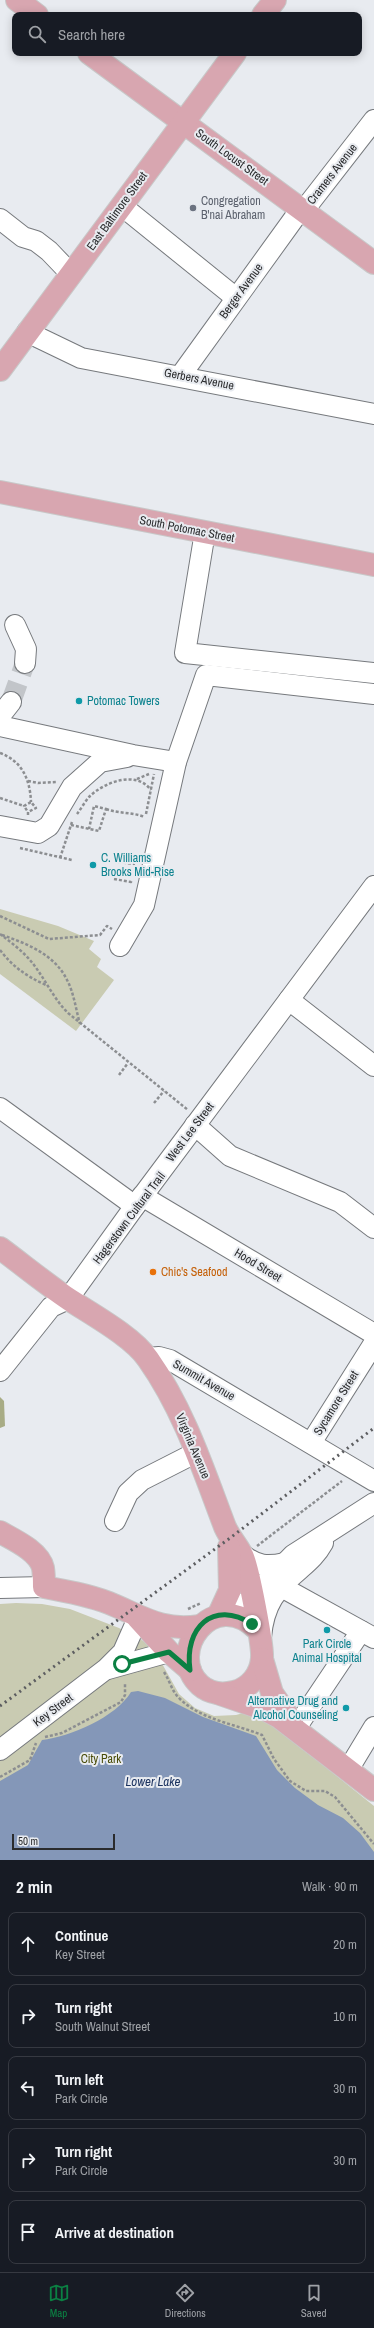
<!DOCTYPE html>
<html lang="en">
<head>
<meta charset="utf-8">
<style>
  :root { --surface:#171b24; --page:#20242c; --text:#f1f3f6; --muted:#9ea1a6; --line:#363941; --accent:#0b8043 }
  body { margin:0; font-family:"Archivo Narrow",sans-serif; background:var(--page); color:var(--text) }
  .scale { position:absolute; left:12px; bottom:10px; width:103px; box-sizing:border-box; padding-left:4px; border:2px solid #2a2b2d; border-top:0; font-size:11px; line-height:14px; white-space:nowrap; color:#2a2b2d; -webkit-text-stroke:3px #e8ebf0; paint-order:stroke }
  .stop { position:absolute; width:12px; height:12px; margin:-9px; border:3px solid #0b8043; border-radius:50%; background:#fff }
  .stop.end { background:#0b8043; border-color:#fff; box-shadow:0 1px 4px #0008 }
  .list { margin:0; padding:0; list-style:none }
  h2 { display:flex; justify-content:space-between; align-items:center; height:52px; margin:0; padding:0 16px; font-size:17px }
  h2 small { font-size:13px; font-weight:400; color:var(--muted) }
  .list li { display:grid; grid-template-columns:26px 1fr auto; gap:12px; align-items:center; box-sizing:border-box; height:64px; margin:0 8px 8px; padding:0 8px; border:1px solid var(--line); border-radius:8px }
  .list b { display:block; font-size:15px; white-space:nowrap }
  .list p { margin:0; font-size:13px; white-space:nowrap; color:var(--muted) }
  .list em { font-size:13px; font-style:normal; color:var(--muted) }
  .icon { flex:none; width:22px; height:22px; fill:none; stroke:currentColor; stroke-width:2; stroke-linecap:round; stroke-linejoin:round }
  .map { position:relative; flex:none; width:374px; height:1860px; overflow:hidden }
  .search { position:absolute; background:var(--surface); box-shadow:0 2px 10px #0003; left:12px; right:12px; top:12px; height:44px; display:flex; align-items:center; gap:10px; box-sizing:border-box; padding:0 14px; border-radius:8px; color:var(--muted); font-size:15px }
  .sheet { height:412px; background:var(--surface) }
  nav { display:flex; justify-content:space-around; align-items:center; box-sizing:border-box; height:56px; border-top:1px solid var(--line); background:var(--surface); font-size:11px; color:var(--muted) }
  nav a { display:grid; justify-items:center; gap:2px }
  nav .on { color:var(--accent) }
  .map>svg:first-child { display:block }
  .green { fill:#c9cbb2 }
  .forest { fill:#a8ac85 }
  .water { fill:#8497b8 }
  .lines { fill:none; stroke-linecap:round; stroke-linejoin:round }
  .minor-tunnel { stroke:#c2c5c9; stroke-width:20; stroke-dasharray:20 10; stroke-linecap:butt }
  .minor-casing { stroke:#76797d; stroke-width:22 }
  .major-casing { stroke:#c8c8c8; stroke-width:24 }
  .path { stroke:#8c8e91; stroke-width:2.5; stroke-dasharray:3 2; stroke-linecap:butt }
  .minor { stroke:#fff; stroke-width:20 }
  .major { stroke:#d8a6b0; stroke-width:22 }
  .rail { stroke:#5c5d60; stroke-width:3; stroke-dasharray:2 4; stroke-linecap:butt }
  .route { stroke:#0b8043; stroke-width:5 }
  .worship-dot { fill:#6b7280; stroke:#e8ebf0; stroke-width:1.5 }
  .culture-dot { fill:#0f9aa8; stroke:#e8ebf0; stroke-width:1.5 }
  .food-dot { fill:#e8710a; stroke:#e8ebf0; stroke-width:1.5 }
  .labels { text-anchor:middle; stroke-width:4; stroke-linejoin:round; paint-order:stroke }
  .street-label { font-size:12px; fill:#2a2b2d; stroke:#e8ebf0 }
  .worship-label { font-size:12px; fill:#5b616d; stroke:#e8ebf0; text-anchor:start }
  .culture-label { font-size:12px; fill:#0d838f; stroke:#e8ebf0; text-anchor:start }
  .food-label { font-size:12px; fill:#c56008; stroke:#e8ebf0; text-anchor:start }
  .park-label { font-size:12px; fill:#484b05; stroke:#e8ebf0 }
  .water-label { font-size:13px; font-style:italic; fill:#1d3461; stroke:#e8ebf0 }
</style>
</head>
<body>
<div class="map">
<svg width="374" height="1860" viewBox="0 0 374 1860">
  <rect width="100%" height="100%" fill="#e8ebf0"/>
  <g class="green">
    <path d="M0 909 58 926 94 941 89 949 101 959 97 967 114 980 76 1031 0 974Z"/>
    <path d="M16 1603 42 1604 70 1609 119 1628 145 1642 155 1651 179 1694 195 1708 214 1716 236 1715 247 1712 268 1721 374 1806V1860H0V1604Z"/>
  </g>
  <path class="forest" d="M0 1397 4 1401 5 1426 0 1428Z"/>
  <path class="water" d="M138 1691 165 1698 203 1717 256 1736 277 1770 295 1788 318 1805 343 1818 360 1833 374 1852V1860H0V1781L28 1765 42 1740C70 1737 116 1717 131 1692Z"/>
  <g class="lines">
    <path class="minor-tunnel" d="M11 702 25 663"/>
    <g class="minor-casing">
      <g id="minor">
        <path d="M122 206 236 298"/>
        <path d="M0 219 23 237 36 241 49 251 71 274"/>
        <path d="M27 332 81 358 374 414"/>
        <path d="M181 375 295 217 304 210 374 120"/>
        <path d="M205 532 185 653 374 673"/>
        <path d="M15 625 26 649 25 663"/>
        <path d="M0 716 11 702"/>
        <path d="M0 726 133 755 176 762"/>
        <path d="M0 826 38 833 49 826 72 787 100 762 127 757"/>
        <path d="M120 946 144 905 176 762 206 675 374 694"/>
        <path d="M289 1000 374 1066"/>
        <path d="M0 1108 135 1206"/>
        <path d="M195 1125 230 1156 340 1202 374 1228"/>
        <path d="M142 1196 374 1334"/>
        <path d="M147 1358 159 1357 170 1360 374 1481"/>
        <path d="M0 1371 51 1307 68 1299 135 1206 374 886"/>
        <path d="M311 1443 374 1343"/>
        <path d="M115 1521 128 1493 142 1480 197 1452"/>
        <path d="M243 1555C257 1566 267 1567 285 1563"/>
        <path d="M282 1585 287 1590 374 1638"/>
        <path d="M0 1588 44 1587"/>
        <path d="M228 1614 248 1601 293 1555 374 1503"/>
        <path d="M261 1637C264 1604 276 1589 300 1569 309 1561 317 1554 323 1543"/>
        <path d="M108 1669 169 1652"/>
        <path d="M296 1728 361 1631"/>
        <path d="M0 1750 106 1669 123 1652 138 1618"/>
        <path d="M348 1770 374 1727"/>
      </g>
    </g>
    <g class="major-casing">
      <g id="major">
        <path d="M17 0 37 15"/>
        <path d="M263 15 275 0"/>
        <path d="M89 53 374 263"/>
        <path d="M0 370 235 53"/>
        <path d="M0 492 374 565"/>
        <path d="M0 1248C23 1265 46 1284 70 1300 93 1315 133 1337 148 1359 184 1410 203 1469 225 1527 230 1538 237 1545 242 1555 248 1566 263 1645 262 1658 261 1674 250 1688 234 1692 222 1695 209 1693 200 1685 165 1653 213 1585 258 1630"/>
        <path d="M0 1532C14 1540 39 1551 43 1568 44 1574 44 1581 44 1587 66 1591 88 1595 109 1603 141 1616 162 1632 199 1626"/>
        <path d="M219 1614 230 1590 229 1547"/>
        <path d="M138 1618 169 1652 190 1670"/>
        <path d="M262 1659 272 1693 292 1722"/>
        <path d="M220 1694 264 1709 279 1717 374 1790"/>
      </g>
    </g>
    <g class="path">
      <path d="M0 753C22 761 30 779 31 802"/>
      <path d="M137 779 149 774"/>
      <path d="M28 781 38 783 57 782"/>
      <path d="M0 798 24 806"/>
      <path d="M106 809C120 814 132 812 145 817"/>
      <path d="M77 814C81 809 85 801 90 796 105 782 136 770 151 790"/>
      <path d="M146 814 154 774"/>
      <path d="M28 815V812L24 806 31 802 36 808 28 812"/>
      <path d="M71 825 99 831 106 809 94 806 89 829"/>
      <path d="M20 848 72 860"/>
      <path d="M60 858 72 822"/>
      <path d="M118 862 135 864"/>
      <path d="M114 879 131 882V880"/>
      <path d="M0 916 49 939 100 935 107 926 112 929"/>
      <path d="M0 934C12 943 25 953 34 965 46 981 54 999 68 1013L188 1110"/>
      <path d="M2 935C28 944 56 955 68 982 74 994 76 1010 80 1024"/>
      <path d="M0 950C13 967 26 976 46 985"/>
      <path d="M119 1075 128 1063"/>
      <path d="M154 1103 164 1091"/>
      <path d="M257 1546 342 1481"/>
      <path d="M188 1609 201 1603"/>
      <path d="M164 1672C170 1681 172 1692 180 1699 202 1720 235 1724 262 1735L274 1759 290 1781 306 1791H325L335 1797 374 1844"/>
      <path d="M45 1737 62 1733 121 1702 125 1695V1683"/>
      <path d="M0 1777 30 1760 36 1743"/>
    </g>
    <use href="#minor" class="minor"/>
    <use href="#major" class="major"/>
    <path class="rail" d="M0 1706 230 1538 374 1428"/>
  </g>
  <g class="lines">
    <path class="route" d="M122 1664 169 1652 190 1670C184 1628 213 1599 252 1624"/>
  </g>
  <circle class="worship-dot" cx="193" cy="208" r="4"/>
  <g class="culture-dot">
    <circle cx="79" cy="701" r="4"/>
    <circle cx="93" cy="865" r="4"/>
    <circle cx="327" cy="1630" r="4"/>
    <circle cx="346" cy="1708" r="4"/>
  </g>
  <circle class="food-dot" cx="153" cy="1272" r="4"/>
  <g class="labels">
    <g class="street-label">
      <text transform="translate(232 157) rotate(36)" y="4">South Locust Street</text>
      <text transform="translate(332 174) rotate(-52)" y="4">Cramers Avenue</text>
      <text transform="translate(117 211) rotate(-54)" y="4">East Baltimore Street</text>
      <text transform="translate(241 291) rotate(-54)" y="4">Berger Avenue</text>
      <text transform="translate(199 379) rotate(11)" y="4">Gerbers Avenue</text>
      <text transform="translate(187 529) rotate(11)" y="4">South Potomac Street</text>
      <text transform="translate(190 1132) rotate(-53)" y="4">West Lee Street</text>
      <text transform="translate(129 1218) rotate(-53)" y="4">Hagerstown Cultural Trail</text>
      <text transform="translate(258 1265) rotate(31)" y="4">Hood Street</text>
      <text transform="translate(204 1380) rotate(30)" y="4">Summit Avenue</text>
      <text transform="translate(336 1403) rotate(-58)" y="4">Sycamore Street</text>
      <text transform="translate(193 1446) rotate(67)" y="4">Virginia Avenue</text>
      <text transform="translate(53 1710) rotate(-37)" y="4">Key Street</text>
    </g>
    <g class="worship-label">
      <text x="201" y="205">Congregation<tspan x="201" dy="14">B'nai Abraham</tspan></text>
    </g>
    <g class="culture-label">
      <text x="87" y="705">Potomac Towers</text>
      <text x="101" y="862">C. Williams<tspan x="101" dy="14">Brooks Mid‐Rise</tspan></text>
      <text x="327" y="1648" text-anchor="middle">Park Circle<tspan x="327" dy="14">Animal Hospital</tspan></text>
      <text x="338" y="1705" text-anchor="end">Alternative Drug and<tspan x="338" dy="14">Alcohol Counseling</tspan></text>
    </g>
    <g class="food-label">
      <text x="161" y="1276">Chic's Seafood</text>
    </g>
    <g class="park-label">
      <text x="101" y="1763">City Park</text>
    </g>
    <g class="water-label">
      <text x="153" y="1786">Lower Lake</text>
    </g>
  </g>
</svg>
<div class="scale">50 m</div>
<div class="stop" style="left:122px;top:1664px"></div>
<div class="stop end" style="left:252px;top:1624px"></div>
<div class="search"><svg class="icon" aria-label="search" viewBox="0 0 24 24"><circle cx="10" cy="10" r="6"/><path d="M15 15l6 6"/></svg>Search here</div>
</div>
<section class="sheet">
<h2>2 min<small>Walk · 90 m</small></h2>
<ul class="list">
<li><svg class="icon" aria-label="ahead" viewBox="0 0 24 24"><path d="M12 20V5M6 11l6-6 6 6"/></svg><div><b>Continue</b><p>Key Street</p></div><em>20 m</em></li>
<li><svg class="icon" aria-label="right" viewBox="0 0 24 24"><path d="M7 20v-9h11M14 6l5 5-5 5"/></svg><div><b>Turn right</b><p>South Walnut Street</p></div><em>10 m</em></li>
<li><svg class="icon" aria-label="left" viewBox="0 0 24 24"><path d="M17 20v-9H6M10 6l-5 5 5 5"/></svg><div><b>Turn left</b><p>Park Circle</p></div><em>30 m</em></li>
<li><svg class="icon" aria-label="right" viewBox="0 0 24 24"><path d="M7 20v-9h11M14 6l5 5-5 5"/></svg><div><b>Turn right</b><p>Park Circle</p></div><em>30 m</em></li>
<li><svg class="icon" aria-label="arrive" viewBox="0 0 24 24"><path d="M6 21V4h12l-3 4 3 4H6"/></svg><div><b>Arrive at destination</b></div></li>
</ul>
</section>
<nav>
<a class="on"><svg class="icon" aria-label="map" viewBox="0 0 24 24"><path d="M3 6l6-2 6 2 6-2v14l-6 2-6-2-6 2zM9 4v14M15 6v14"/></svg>Map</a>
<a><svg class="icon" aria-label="directions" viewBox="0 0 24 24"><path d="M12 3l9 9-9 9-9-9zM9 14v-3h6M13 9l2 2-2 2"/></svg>Directions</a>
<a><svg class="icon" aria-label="saved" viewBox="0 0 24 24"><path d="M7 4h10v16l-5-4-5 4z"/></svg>Saved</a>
</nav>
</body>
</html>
